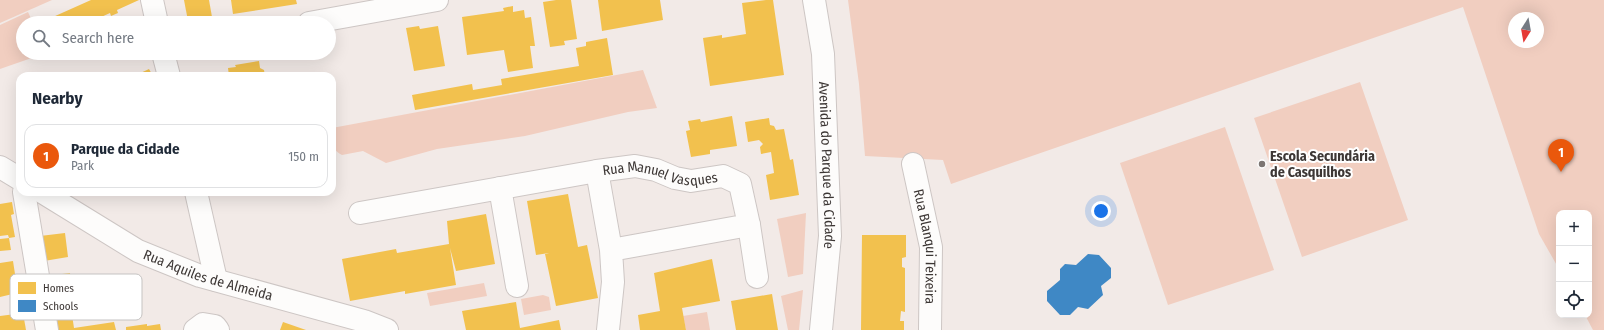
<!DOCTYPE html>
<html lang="en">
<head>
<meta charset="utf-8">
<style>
  :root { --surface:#fff; --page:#f2f2f3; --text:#1f2937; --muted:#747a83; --line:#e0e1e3; --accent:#ea580c }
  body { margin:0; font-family:"Fira Sans Condensed",sans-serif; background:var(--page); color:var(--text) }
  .controls { position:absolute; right:12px; bottom:12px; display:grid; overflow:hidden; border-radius:8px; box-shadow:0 4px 16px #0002 }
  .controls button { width:36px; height:36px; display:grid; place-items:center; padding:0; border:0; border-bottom:1px solid var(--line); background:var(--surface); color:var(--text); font:20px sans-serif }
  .compass { position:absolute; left:1508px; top:12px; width:36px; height:36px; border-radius:50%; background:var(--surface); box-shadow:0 4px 16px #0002; rotate:191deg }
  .you { position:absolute; left:1101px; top:211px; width:14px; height:14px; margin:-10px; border:3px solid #fff; border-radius:50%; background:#1a73e8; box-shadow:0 0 0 6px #1a73e833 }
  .badge { display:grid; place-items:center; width:26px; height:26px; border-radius:50%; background:var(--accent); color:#fff; font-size:13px; font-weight:700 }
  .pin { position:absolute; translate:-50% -33px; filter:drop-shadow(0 1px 2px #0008) }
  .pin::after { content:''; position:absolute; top:21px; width:14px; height:12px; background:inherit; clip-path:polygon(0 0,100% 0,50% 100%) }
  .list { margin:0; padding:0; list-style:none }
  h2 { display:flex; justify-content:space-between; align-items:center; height:52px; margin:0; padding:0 16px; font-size:17px }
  h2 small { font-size:13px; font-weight:400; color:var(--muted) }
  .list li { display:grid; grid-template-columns:26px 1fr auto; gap:12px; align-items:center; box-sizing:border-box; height:64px; margin:0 8px 8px; padding:0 8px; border:1px solid var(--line); border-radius:12px }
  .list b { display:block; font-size:15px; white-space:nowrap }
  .list p { margin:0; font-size:13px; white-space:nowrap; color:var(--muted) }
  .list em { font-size:13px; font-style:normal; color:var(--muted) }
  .icon { flex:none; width:22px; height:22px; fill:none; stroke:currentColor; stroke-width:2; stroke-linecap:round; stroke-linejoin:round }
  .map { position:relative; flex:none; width:1604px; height:330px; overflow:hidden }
  .search { position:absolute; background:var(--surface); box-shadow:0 4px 16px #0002; left:16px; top:16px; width:320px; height:44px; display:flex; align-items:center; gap:10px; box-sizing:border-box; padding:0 14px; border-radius:22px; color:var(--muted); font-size:15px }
  .panel { position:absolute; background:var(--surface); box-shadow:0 4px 16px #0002; left:16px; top:72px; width:320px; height:124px; border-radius:12px }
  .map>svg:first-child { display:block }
  .green { fill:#f1cec0; fill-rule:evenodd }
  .homes { fill:#f2c14e }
  .schools { fill:#3f88c5 }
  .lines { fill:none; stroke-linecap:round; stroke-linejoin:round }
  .minor-casing { stroke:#cdc6c4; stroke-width:24 }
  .minor { stroke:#fdfcfb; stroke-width:22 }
  .poi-dot { fill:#7c7673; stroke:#fff; stroke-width:1.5 }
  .labels { text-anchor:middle; stroke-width:4; stroke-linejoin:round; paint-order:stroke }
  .poi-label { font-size:14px; font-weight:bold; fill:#3d3735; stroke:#fff; text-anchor:start }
  .street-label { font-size:14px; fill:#3d3735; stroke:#fff }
  .key { fill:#fff; stroke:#c5c3c2; stroke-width:1 }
  .key-label { font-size:11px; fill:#3d3735 }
</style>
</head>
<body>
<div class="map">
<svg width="1604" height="330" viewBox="0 0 1604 330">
  <rect width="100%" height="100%" fill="#f2eae7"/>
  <g class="green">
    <path d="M0 0H52L0 23Z"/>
    <path d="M848 0H1604V330H1593L1585 315H1589V213H1559V269L1539 234 1463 7 951 184 943 160 865 156 859 84ZM1514 18H1538V42H1514Z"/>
    <path d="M28 12 33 23H23V53L43 54 0 69V25Z"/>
    <path d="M643 70 657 108 628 112 525 136 437 149 386 163 363 151 342 155C329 147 332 143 332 128Z"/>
    <path d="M1360 82 1408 220 1302 257 1254 118Z"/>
    <path d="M1225 127 1274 270 1168 305 1120 163Z"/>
    <path d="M806 213 803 274 788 277 777 219Z"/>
    <path d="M484 283 487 296 430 306 427 293Z"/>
    <path d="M803 290 799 330H788L781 296Z"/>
    <path d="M543 295 549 297 551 310 524 315 521 299Z"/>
    <path d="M707 312 710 330H686L683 316Z"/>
  </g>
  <g class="homes">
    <path d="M91 0H139L117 10 118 13 111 16 110 13 88 23H45L44 21Z"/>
    <path d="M184 0H209L212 17 188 21Z"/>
    <path d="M231 0H296L297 4 233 14Z"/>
    <path d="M556 0H571L577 39 564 41 565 45 550 47 543 2Z"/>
    <path d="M598 0H660L663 20 602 31Z"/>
    <path d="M766 0H773L784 75 710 86 703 38 722 35V38L746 34 742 3Z"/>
    <path d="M513 6V12L524 10 525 18 531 17 535 46H530L533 68 508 72 504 50 467 55 462 17 504 11 503 8Z"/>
    <path d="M419 26 420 29 438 26 445 66 414 71 406 28Z"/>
    <path d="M607 38 613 75 415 110 412 95 472 84 473 90 502 85 501 79 579 66 576 48 586 46V42Z"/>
    <path d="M259 61 260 68 264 70 265 76H229L228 68 236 67 235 65Z"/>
    <path d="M149 69 153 76H134Z"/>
    <path d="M732 116 737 146 710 150V154L691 157 686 131 690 130 688 121 700 119 701 122Z"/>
    <path d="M769 118 770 125 774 126 776 130 784 129 790 160 793 159 799 195 770 200 766 175 774 173 771 152 761 154 760 147 763 144 759 140 748 142 745 122Z"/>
    <path d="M568 194 578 247 587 245 598 298 556 306 545 254 549 253 536 255 527 201Z"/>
    <path d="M12 202 14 214 11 215 15 237 9 238 8 235 0 236V204Z"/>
    <path d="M486 214 495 264 456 271 450 248 456 285 405 294V291L350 301 342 259 396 249 397 253 449 244 447 221Z"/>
    <path d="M65 233 68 257 44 261 40 236Z"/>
    <path d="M862 235H906V257L902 258V267L905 268V312L901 311 900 321H904V330H861Z"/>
    <path d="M9 238 11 250 0 251V239Z"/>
    <path d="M712 259 720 301 682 308 686 330H640L638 315 660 311 654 273Z"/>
    <path d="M13 261 15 274H18L21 292 0 297V263Z"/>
    <path d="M70 273 73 294 50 298 46 276Z"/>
    <path d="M772 294 778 330H736L731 301Z"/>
    <path d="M516 302 520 328 559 320 561 330H466L462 311Z"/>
    <path d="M71 308 74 328 114 322 116 330H56L53 310Z"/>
    <path d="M23 313 26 330H0V316Z"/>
    <path d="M283 322 306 330H280Z"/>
    <path d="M147 324V326L160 324 161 330H126V327Z"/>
  </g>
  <path class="schools" d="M1088 254 1099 255 1111 268V278L1101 286 1103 295 1088 309 1078 307 1070 315H1060L1047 301V291L1060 280V269L1065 264 1076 265Z"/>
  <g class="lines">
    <g class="minor-casing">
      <g id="minor">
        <path d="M152 0 157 23"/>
        <path id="s1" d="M814 0 823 54 830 236 821 330"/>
        <path d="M309 23 437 0"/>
        <path d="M163 53 169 76"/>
        <path id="s2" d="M913 164 931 247 930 330"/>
        <path d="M0 167 20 179"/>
        <path d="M500 188 517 286"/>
        <path d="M24 192 47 330"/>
        <path id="s3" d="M42 192 138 251 200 276 364 321 387 330"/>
        <path d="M196 192 216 280"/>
        <path d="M360 213 597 171"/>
        <path d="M749 225 757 277"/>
        <path d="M195 330 203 324 215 326 218 330"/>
        <path id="s4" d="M608 330 613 282 611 250 597 171 635 166 656 170 675 178 691 181 723 176 740 184 749 225 611 250"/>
      </g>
    </g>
    <use href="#minor" class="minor"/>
  </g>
  <circle class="poi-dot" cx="1262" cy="164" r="4"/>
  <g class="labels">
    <g class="poi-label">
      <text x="1270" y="161">Escola Secundária<tspan x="1270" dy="16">de Casquilhos</tspan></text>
    </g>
    <g class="street-label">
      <text dy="5" stroke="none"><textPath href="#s1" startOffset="166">Avenida do Parque da Cidade</textPath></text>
      <text dy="5" stroke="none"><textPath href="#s4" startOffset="225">Rua Manuel Vasques</textPath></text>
      <text dy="5" stroke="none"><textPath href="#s2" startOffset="84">Rua Blanqui Teixeira</textPath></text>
      <text dy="5" stroke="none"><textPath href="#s3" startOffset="187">Rua Aquiles de Almeida</textPath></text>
    </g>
  </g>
  <rect x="10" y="274" width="132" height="46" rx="6" class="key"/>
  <rect x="18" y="282" width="18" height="12" fill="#f2c14e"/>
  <rect x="18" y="300" width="18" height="12" fill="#3f88c5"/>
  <g class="key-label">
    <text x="43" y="292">Homes</text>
    <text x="43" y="310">Schools</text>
  </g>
</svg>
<div class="controls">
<button>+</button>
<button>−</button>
<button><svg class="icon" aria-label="locate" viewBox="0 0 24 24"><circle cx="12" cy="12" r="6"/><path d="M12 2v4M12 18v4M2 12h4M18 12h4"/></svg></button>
</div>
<svg class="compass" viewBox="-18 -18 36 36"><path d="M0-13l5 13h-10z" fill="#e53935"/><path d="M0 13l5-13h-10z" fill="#747a83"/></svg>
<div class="you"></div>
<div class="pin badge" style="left:1561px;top:172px">1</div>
<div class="search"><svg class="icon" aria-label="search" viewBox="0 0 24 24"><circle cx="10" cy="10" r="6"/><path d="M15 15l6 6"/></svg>Search here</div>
<section class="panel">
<h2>Nearby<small></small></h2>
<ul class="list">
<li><span class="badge">1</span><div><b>Parque da Cidade</b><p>Park</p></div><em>150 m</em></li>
</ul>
</section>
</div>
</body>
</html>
